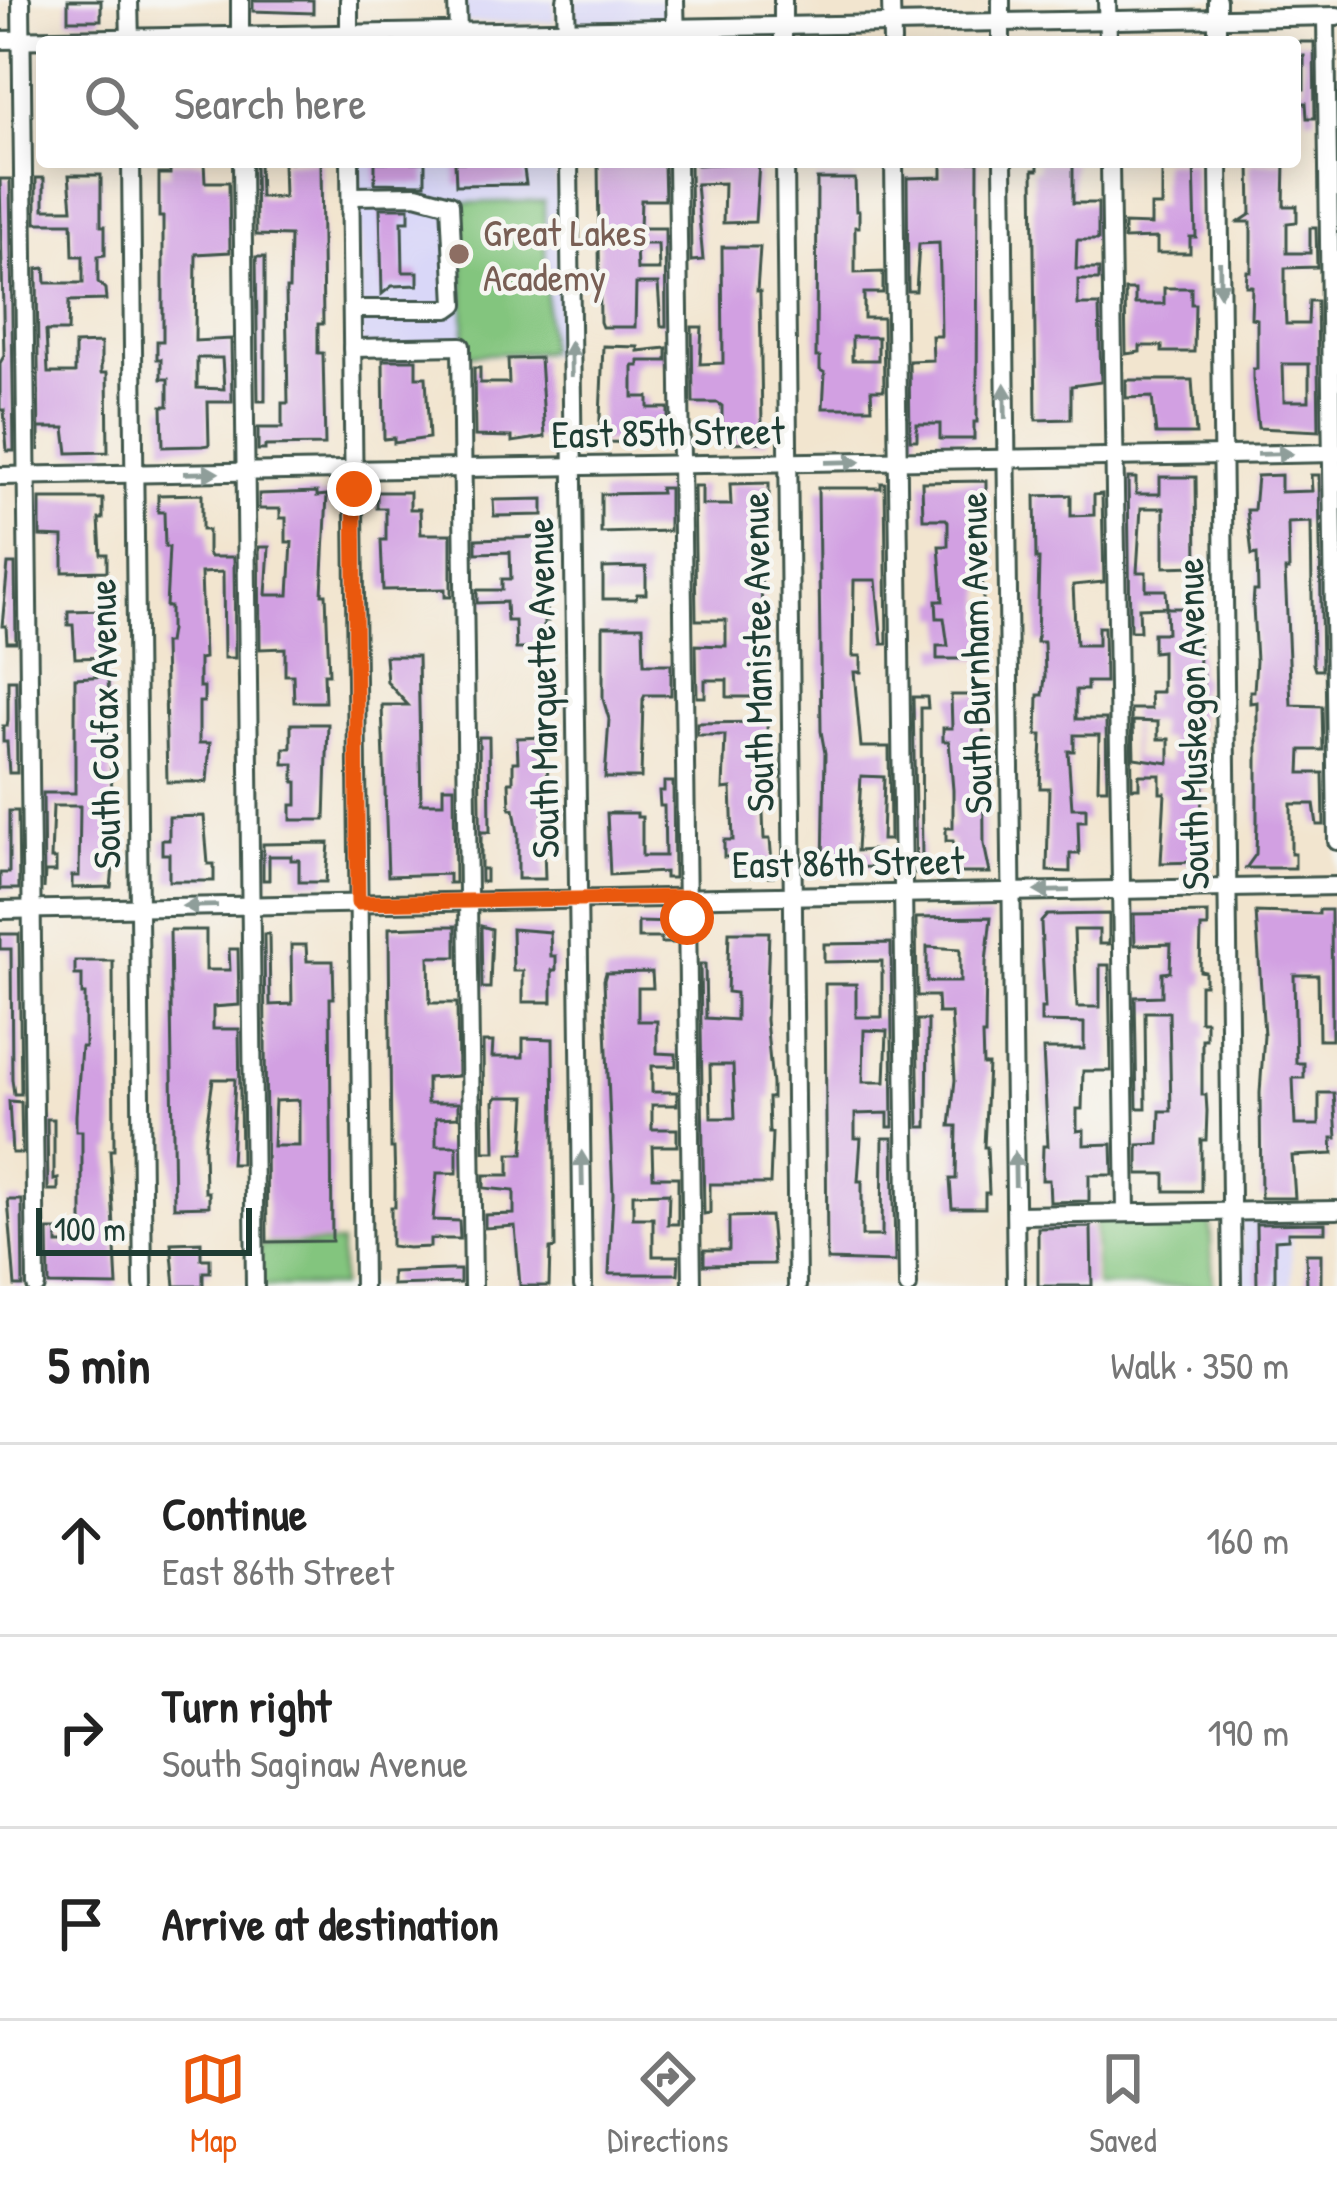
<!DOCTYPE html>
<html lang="en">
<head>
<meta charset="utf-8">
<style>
  :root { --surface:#fff; --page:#f2f2f2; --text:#222; --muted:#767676; --line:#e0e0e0; --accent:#ea580c }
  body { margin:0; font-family:"Patrick Hand",sans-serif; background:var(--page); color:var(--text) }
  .scale { position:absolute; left:36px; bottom:30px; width:216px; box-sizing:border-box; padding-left:12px; border:6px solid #1f3d34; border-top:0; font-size:33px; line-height:42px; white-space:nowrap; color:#1f3d34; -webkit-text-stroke:9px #f6f6f2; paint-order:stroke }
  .stop { position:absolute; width:36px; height:36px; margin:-27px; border:9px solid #ea580c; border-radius:50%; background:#fff }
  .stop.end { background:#ea580c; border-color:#fff; box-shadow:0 3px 12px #0008 }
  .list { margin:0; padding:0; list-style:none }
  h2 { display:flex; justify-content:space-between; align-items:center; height:156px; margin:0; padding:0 48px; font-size:51px }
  h2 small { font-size:39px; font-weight:400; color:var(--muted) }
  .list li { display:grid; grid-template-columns:78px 1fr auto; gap:36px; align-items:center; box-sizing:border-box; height:192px; padding:0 48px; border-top:3px solid var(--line) }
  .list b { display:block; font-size:45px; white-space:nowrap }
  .list p { margin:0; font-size:39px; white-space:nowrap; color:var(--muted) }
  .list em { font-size:39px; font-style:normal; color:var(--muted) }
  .icon { flex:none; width:66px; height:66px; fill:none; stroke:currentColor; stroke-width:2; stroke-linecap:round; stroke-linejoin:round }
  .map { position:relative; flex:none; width:1337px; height:1286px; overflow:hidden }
  .search { position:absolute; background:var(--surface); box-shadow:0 6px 30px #0003; left:36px; right:36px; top:36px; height:132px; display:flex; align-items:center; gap:30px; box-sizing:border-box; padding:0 42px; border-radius:12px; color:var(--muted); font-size:45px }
  .sheet { height:732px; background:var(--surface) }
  nav { display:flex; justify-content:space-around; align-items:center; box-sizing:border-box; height:168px; border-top:3px solid var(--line); background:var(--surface); font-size:33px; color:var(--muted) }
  nav a { display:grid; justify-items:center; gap:6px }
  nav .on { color:var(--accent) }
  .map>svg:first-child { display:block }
  .built { fill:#d9d7f8 }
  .green { fill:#83c57e; stroke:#518159; stroke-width:3 }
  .building { fill:#d2a0e2; fill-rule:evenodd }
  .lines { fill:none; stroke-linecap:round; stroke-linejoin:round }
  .minor-casing { stroke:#3f564b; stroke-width:22 }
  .minor { stroke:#fff; stroke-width:16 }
  .oneway { fill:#8f9e9a }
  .route { stroke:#ea580c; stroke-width:15 }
  .education-dot { fill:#8d6e63; stroke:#f6f6f2; stroke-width:4.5 }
  .labels { text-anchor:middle; stroke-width:9; stroke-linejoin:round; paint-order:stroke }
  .education-label { font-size:39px; fill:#785e54; stroke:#f6f6f2; text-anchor:start }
  .street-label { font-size:39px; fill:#1f3d34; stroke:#f6f6f2 }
</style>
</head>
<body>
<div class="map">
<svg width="1337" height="1286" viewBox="0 0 1337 1286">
  <rect width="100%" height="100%" fill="#f6f6f2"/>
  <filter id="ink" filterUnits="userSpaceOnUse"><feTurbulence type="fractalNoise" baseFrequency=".00833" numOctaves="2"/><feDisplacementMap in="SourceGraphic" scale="24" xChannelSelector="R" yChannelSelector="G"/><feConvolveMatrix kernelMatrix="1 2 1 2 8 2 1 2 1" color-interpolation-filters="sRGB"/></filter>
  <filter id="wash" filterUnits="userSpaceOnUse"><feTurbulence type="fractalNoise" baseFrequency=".004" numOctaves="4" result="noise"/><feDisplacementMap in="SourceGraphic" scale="48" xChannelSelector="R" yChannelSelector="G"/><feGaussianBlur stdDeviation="2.7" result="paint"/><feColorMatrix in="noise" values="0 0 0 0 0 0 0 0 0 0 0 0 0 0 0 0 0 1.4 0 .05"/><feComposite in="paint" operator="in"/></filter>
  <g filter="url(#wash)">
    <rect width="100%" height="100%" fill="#f2e5cf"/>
    <g class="built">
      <path d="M457 0H554V22L458 23Z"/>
      <path d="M575 0H675V19L575 22Z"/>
      <path d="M358 162H556L559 355 461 357V347L361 348Z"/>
      <path d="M1291 1211 1292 1286H1243L1241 1212Z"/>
    </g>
    <g class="green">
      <path d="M544 201 548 352 465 355 462 203Z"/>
      <path d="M1210 1218 1213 1286H1096L1095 1219Z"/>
      <path d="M341 1243V1286H261L260 1245Z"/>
    </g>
    <g id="blocks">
      <g class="building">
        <rect x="68" y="0" width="33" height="20"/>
        <path d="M253 0H313V13L253 11Z"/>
        <path d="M1295 42H1314L1315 118H1307L1306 103H1297V89H1304V56H1295Z"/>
        <path d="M170 162H204L205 182H229L230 252 196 254 195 341 231 339 232 402H208L209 445 202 446 163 447 162 406H168V379H161V359H157V341H163V217H159V174H170ZM197 358H222L224 389 197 388Z"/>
        <path d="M255 162H259L260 197H284L283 162H321L323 324H318V353H323L325 445 265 446V450H258V428H282V403H288L286 289H289L290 236 256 235Z"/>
        <path d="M375 162H425V184L375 183Z"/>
        <path d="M455 162H523L526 184 456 185Z"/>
        <path d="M598 162 664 165 665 200H641L640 228H665L666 326H661L658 284H636L635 327H602L600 322ZM636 244H658L659 270H637Z"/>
        <path d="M690 162 697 165 759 162 755 222 723 223 724 183 696 184 703 260 691 261Z"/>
        <path d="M942 162H978L977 422H974V439H940V424H917V440H910L909 361 933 360 932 336H941L940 274 939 243 919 244 916 291H908L907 178 942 177Z"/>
        <path d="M1038 162H1073V203H1098V240H1077L1076 269H1099V280H1078V305H1099L1101 382 1071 386V419L1036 420 1033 170H1038Z"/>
        <path d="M1162 162H1194L1196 237H1190V253H1157V238L1124 239V224L1151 225V206H1162Z"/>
        <path d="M1285 162 1284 206H1297V222L1287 223V253H1310V228H1316L1317 267 1285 268V303L1286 324H1308L1309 301H1317L1319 431 1258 428 1253 380V369H1257V319L1251 318 1252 286H1246L1247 271H1251V222H1239L1251 214 1250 163ZM1283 364H1309V401H1284Z"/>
        <path d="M69 175H101V226H105V255L98 256V282L105 289 106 300 69 301 68 331H46L48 373H75V344L101 343V373H107L108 452 68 453 65 428H39V451L37 269 45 268 46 283H83V256H73L72 223H36V178H44V209H72Z"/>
        <path d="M0 179H10L14 451H7L4 410H0V363L4 356Z"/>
        <path d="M817 179H855L856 211H859V227H855V273L883 272V293H864V318H883L884 390H871L872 408H823L825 373 820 370V357H816ZM852 337H878V360H852Z"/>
        <path d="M380 208H409V221H402L403 272H418V285L392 286 382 294Z"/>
        <path d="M722 247H760L757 291H760L762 426H766L767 442 722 443V406L718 403H693L692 327H702L700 364 723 363Z"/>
        <path d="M256 257H265V401H258Z"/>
        <path d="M1164 288H1191V304H1195L1194 352H1162V346H1140V352L1126 354 1125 290H1135V304H1164Z"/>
        <path d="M603 346 638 347V351L667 348V361H639V366H633V397H648V408H668V443L599 442Z"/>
        <path d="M540 358 545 437 512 442V437L475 436 474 368H480V383H509L508 359Z"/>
        <path d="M383 360H416V377H426L429 438 394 443V438L384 439Z"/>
        <path d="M1126 380H1192L1196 434H1156L1152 397 1126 398Z"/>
        <path d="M1281 475V492L1312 491 1311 475H1319L1322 670H1315L1313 664 1311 522 1288 523 1289 570H1285L1291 705 1322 706 1323 750H1301L1300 773H1323L1324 825H1317L1314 804H1291V854H1295V868H1246L1256 854 1257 822V702L1250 703V691H1254L1256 661 1253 606 1254 591H1258L1257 554 1252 555 1247 510H1254L1257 476Z"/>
        <path d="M1160 477H1196L1197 566 1164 567V508H1141L1137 572H1146V590H1166L1167 607 1139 608 1140 631H1130L1128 478H1136V494H1160Z"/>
        <path d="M986 481V495H978L986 659H937V646H948L944 618H937L936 601H943L939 546H948V522L946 519H923L922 482Z"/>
        <path d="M769 483V500H763L761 540 762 663H767V697H727V680H705V697H697L696 645 726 646V620H696L694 486H702V505H731L730 484Z"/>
        <path d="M881 483H885L887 644H882L876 580H854L853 656H861V672H854L861 747H889L890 840H882L884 777 861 776 857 851 872 850 873 867 823 868 825 753 821 731 818 488H881Z"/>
        <path d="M660 488H669V531L601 533V494L661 493Z"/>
        <path d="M317 492V496L327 495 322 594H326L329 674H324L325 702H294L293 675H285V648L260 649 259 547H269L266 595H289L292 542H286V518H280V509H259V494Z"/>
        <path d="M377 492H410V509H420L421 534H451V597H445V589L383 590 381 540H386V508H377Z"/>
        <path d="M202 494V530H208V553L210 557H234L235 658H224L223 572 201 573 204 658 199 659V687H204V702H199V743H210L207 782H167L164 643H168L170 630V607H166L169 547H165L164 512H158V495Z"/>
        <path d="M1102 494 1104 582 1073 585 1076 645H1098V627H1104L1105 682H1087V690H1076V719H1106L1107 788H1098L1099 735H1074V751H1068L1072 808H1086V821H1078L1079 854H1070V872L1047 871 1049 788H1040L1042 735H1037L1038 695H1043L1045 677 1044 642H1037L1039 559H1036L1035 496 1071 495V516L1094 515V495Z"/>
        <path d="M40 499H103V519H99L101 554H107V571L63 572V537L40 536Z"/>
        <path d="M543 499V515L494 516 493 500Z"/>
        <path d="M542 537 543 604H547L548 621H544V649H516L515 621H507L506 602 477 603V590H502V579H511L510 552 476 553V539Z"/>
        <path d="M8 564H15L16 642H7L6 626H2Z"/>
        <path d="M646 567V594H637L636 599H603V568Z"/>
        <path d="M1166 608H1198L1199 676H1203V688H1199L1198 757 1203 786 1197 862 1161 863 1165 793H1160V775H1139V788H1132L1131 709H1151L1150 692H1162V651L1153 652V633H1167ZM1133 721 1158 722V739H1169V763L1134 758Z"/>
        <path d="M108 610 109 657 75 658 73 625H68V611Z"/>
        <path d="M603 626H643L644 664H671V695H645L643 699 641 778H605L609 719 603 699Z"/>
        <path d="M385 656H418L421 803H443V787H454L455 883H449V874L388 876 382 705H408L387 682Z"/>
        <path d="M108 676 114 858 111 887 72 888V876H79L80 806H53L51 859H56V872H45L44 889 43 793H75V678Z"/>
        <path d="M8 680H16L17 773H9L7 742H3V726H7L8 720Z"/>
        <path d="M951 695H983L984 844 990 873H959L953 841H946V828H953V790L949 741H943V728H952Z"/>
        <path d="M913 697H927L928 708H921L922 873H916Z"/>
        <path d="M767 722 768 763H761L764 839H770L773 876 734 877 733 857H724V840H733L731 788 723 789 725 735H697V723Z"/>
        <path d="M291 724H328L325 820H291V805H297V782H294V764H284V748H291Z"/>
        <path d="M479 737H489L490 832H481V869H486V882H481Z"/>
        <path d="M547 737 548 797 543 814 545 879H518V833L514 809H510L509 782H513V762H518L517 738Z"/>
        <path d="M664 782H673L674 878H665V872L610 875 607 813H637V817H642V856H665L664 806H660L659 791H664Z"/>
        <path d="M9 811H18L19 889H0V873H9Z"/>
        <path d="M204 816 208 864H214V881H169V854H162V840H169V817Z"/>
        <path d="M329 843 326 882H299V860H291V856H269V880H263V844Z"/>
        <path d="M1319 910H1331L1332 1040H1319L1318 975H1294L1296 1063H1304V1078H1293L1295 1125H1319V1093H1334L1337 1138H1332L1333 1154 1292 1156 1295 1198H1261L1260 1093 1264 1035 1256 912 1319 914Z"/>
        <path d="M1208 913V927H1201L1200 971 1205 972V985H1200V1021H1206V1039H1202V1095H1206L1207 1111 1206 1140H1201V1191H1165V1174H1138V1145L1159 1144 1160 1111H1171L1169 1012H1145L1146 1108H1137L1135 997 1162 996V973L1170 972 1171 944 1135 945 1134 914Z"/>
        <path d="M1109 914V944H1099V930H1074L1077 1007H1100V965H1109L1111 1071H1083L1082 1109H1077V1131L1084 1130V1145L1112 1144 1113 1175H1089V1201L1050 1202 1049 1180H1042L1043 1146H1048L1043 1049H1084V1023L1041 1022V1008H1045L1041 922 1047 915Z"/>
        <path d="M991 917 986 962 985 1035H982L983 1065H988L984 1147H987L989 1193H985V1208H952L950 1179H956L957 1126H950L955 1080 951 1013H938L937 996H917L916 918ZM927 947 960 949V982H927Z"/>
        <path d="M638 922 674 923 675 943H661V938H638Z"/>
        <path d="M443 926H456V957H429L430 1003H457L458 1076 427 1078V1103H458V1117L436 1118V1146H457V1173H437L433 1220 459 1221 460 1239H430V1247L408 1248 391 1246V1207H395V1184L394 1148H391L389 928Z"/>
        <path d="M481 926 492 929 490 988H482Z"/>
        <path d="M512 929 550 932 551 956H556V970H552V1002H523V971H513Z"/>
        <path d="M170 930H206V970H230L229 949H238L239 1005 213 1007V1029H239L241 1164H231L235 1079H213L204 1144 205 1192H209V1206L174 1207Z"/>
        <path d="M729 932H769L766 1020 772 1084V1098H768L769 1133H772L770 1184H710V1213L704 1214 700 964H705L706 1018 736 1020V993L727 992ZM710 1065H733L735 1118H711Z"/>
        <path d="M0 934H19L21 1094H14L12 1079 11 949H0Z"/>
        <path d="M264 934H269L270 1005 292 1004 291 945H306L307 961H333L334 998H330L332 1241 267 1242ZM299 1100V1146H273L275 1101Z"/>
        <path d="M891 943 893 1127H888V1113L855 1114V1138H861L858 1181H862V1236H882L883 1138H893L895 1262 827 1260 825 984H856V1017H882V961L824 962V944ZM864 1030 887 1031 885 1082H863Z"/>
        <path d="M75 961H113L114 1150H110L117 1286 49 1285 48 1230H57V1244H82V1131H76V1115L81 1047H85V994H82V975H75Z"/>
        <path d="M652 972 653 988H638V1021H657V1053L676 1054V1066H652V1092H677V1105H652V1129H677V1146H652L653 1177H678V1224H668L669 1193 633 1194V1218H653V1256H679L678 1274H609L613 1194 604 980 606 973Z"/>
        <path d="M917 1020H928L927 1127H919Z"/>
        <path d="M523 1038 553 1039 555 1248 550 1249 549 1286H520L515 1226 485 1228V1215L514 1214V1191L484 1188V1175H509V1154H523L526 1097H497L494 1101 495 1152H484L483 1042H493L492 1057H523Z"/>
        <path d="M9 1101 21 1102 22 1153H12Z"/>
        <path d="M47 1119H54V1180L58 1179V1190H48Z"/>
        <path d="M8 1200H22L23 1286H15Z"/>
        <path d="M770 1216 774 1264 704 1265V1250H729V1217Z"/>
        <path d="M1325 1223V1232H1288V1239L1275 1240V1286H1257L1256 1224Z"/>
        <path d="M1091 1227 1092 1286H1038V1228Z"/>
        <path d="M201 1242V1259H210V1272H203V1286H175L171 1243Z"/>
        <path d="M1306 1254H1321V1286H1307Z"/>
        <path d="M450 1270H460V1283L392 1285V1272Z"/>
      </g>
    </g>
  </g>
  <g filter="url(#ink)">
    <use href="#blocks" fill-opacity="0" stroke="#3f564b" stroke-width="3"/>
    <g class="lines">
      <g class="minor-casing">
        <g id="minor">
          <path d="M21 0 36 1286"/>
          <path d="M129 0 130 42"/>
          <path d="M240 0V42"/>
          <path d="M349 0V41"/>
          <path d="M457 0 458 32"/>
          <path d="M566 0 567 42"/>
          <path d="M675 0 676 42"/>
          <path d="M783 0V42"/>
          <path d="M891 0 892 42"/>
          <path d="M1001 0V42"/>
          <path d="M1107 0 1108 42"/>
          <path d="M1217 0V42"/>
          <path d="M1326 17 1337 841"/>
          <path d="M0 40 1337 16"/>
          <path d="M131 162 143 1286"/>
          <path d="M242 162 255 1286"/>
          <path d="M350 162 363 1286"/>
          <path d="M569 162 583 1286"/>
          <path d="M677 162 692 1286"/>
          <path d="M785 162 797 1286"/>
          <path d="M894 162 908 1286"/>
          <path d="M1003 162 1016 1286"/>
          <path d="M1110 162 1126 1213"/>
          <path d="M1219 162 1232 1286"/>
          <path d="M351 196 416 195 450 204 455 304 448 309H352"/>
          <path d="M352 348 461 346 473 1286"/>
          <path d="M0 476 1337 453"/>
          <path d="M0 910 1337 886"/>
          <path d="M1016 1215 1337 1210"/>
        </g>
      </g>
      <use href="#minor" class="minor"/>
    </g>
    <defs><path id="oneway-solid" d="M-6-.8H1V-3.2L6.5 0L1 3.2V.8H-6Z" transform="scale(3)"/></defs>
    <g class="oneway">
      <use href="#oneway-solid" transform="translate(1220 279) rotate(89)"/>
      <use href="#oneway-solid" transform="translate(571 359) rotate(-91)"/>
      <use href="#oneway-solid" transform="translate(1005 401) rotate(-91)"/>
      <use href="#oneway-solid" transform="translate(1275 454) rotate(-1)"/>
      <use href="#oneway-solid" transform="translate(843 462) rotate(-1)"/>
      <use href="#oneway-solid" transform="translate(201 473) rotate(-1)"/>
      <use href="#oneway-solid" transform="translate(1052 891) rotate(179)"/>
      <use href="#oneway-solid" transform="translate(200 906) rotate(179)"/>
      <use href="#oneway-solid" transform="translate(582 1169) rotate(-91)"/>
      <use href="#oneway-solid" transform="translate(1015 1169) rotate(-91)"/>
    </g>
  </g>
  <g class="lines" filter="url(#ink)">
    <path class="route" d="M354 489 358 903 687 897V918"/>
  </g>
  <circle class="education-dot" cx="459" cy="254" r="12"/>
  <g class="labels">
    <g class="education-label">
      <text x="483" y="246">Great Lakes<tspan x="483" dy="45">Academy</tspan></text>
    </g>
    <g class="street-label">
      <text transform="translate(668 432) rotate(-1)" y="14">East 85th Street</text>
      <text transform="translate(757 652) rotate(-91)" y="14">South Manistee Avenue</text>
      <text transform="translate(975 653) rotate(-91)" y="14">South Burnham Avenue</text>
      <text transform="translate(542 688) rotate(-91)" y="14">South Marquette Avenue</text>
      <text transform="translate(104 724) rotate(-91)" y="14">South Colfax Avenue</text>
      <text transform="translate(1192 724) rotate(-91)" y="14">South Muskegon Avenue</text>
      <text transform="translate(848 862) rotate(-1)" y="14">East 86th Street</text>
    </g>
  </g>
</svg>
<div class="scale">100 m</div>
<div class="stop" style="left:687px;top:918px"></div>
<div class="stop end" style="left:354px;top:489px"></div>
<div class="search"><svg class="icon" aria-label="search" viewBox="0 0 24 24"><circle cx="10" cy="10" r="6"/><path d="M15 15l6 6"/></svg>Search here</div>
</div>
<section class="sheet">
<h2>5 min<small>Walk · 350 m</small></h2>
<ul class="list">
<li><svg class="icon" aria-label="ahead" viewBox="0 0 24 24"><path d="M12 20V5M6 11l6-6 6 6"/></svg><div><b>Continue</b><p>East 86th Street</p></div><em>160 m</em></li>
<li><svg class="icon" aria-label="right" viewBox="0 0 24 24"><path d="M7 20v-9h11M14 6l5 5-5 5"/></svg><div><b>Turn right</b><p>South Saginaw Avenue</p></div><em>190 m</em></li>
<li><svg class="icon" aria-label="arrive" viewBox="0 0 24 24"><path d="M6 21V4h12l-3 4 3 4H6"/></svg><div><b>Arrive at destination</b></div></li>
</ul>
</section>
<nav>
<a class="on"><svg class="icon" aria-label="map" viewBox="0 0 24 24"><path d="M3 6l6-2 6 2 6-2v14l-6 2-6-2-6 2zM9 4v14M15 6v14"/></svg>Map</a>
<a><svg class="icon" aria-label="directions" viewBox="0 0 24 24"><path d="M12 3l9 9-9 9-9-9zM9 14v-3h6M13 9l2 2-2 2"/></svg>Directions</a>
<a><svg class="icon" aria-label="saved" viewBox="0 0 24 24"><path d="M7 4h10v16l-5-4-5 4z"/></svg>Saved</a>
</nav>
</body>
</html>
